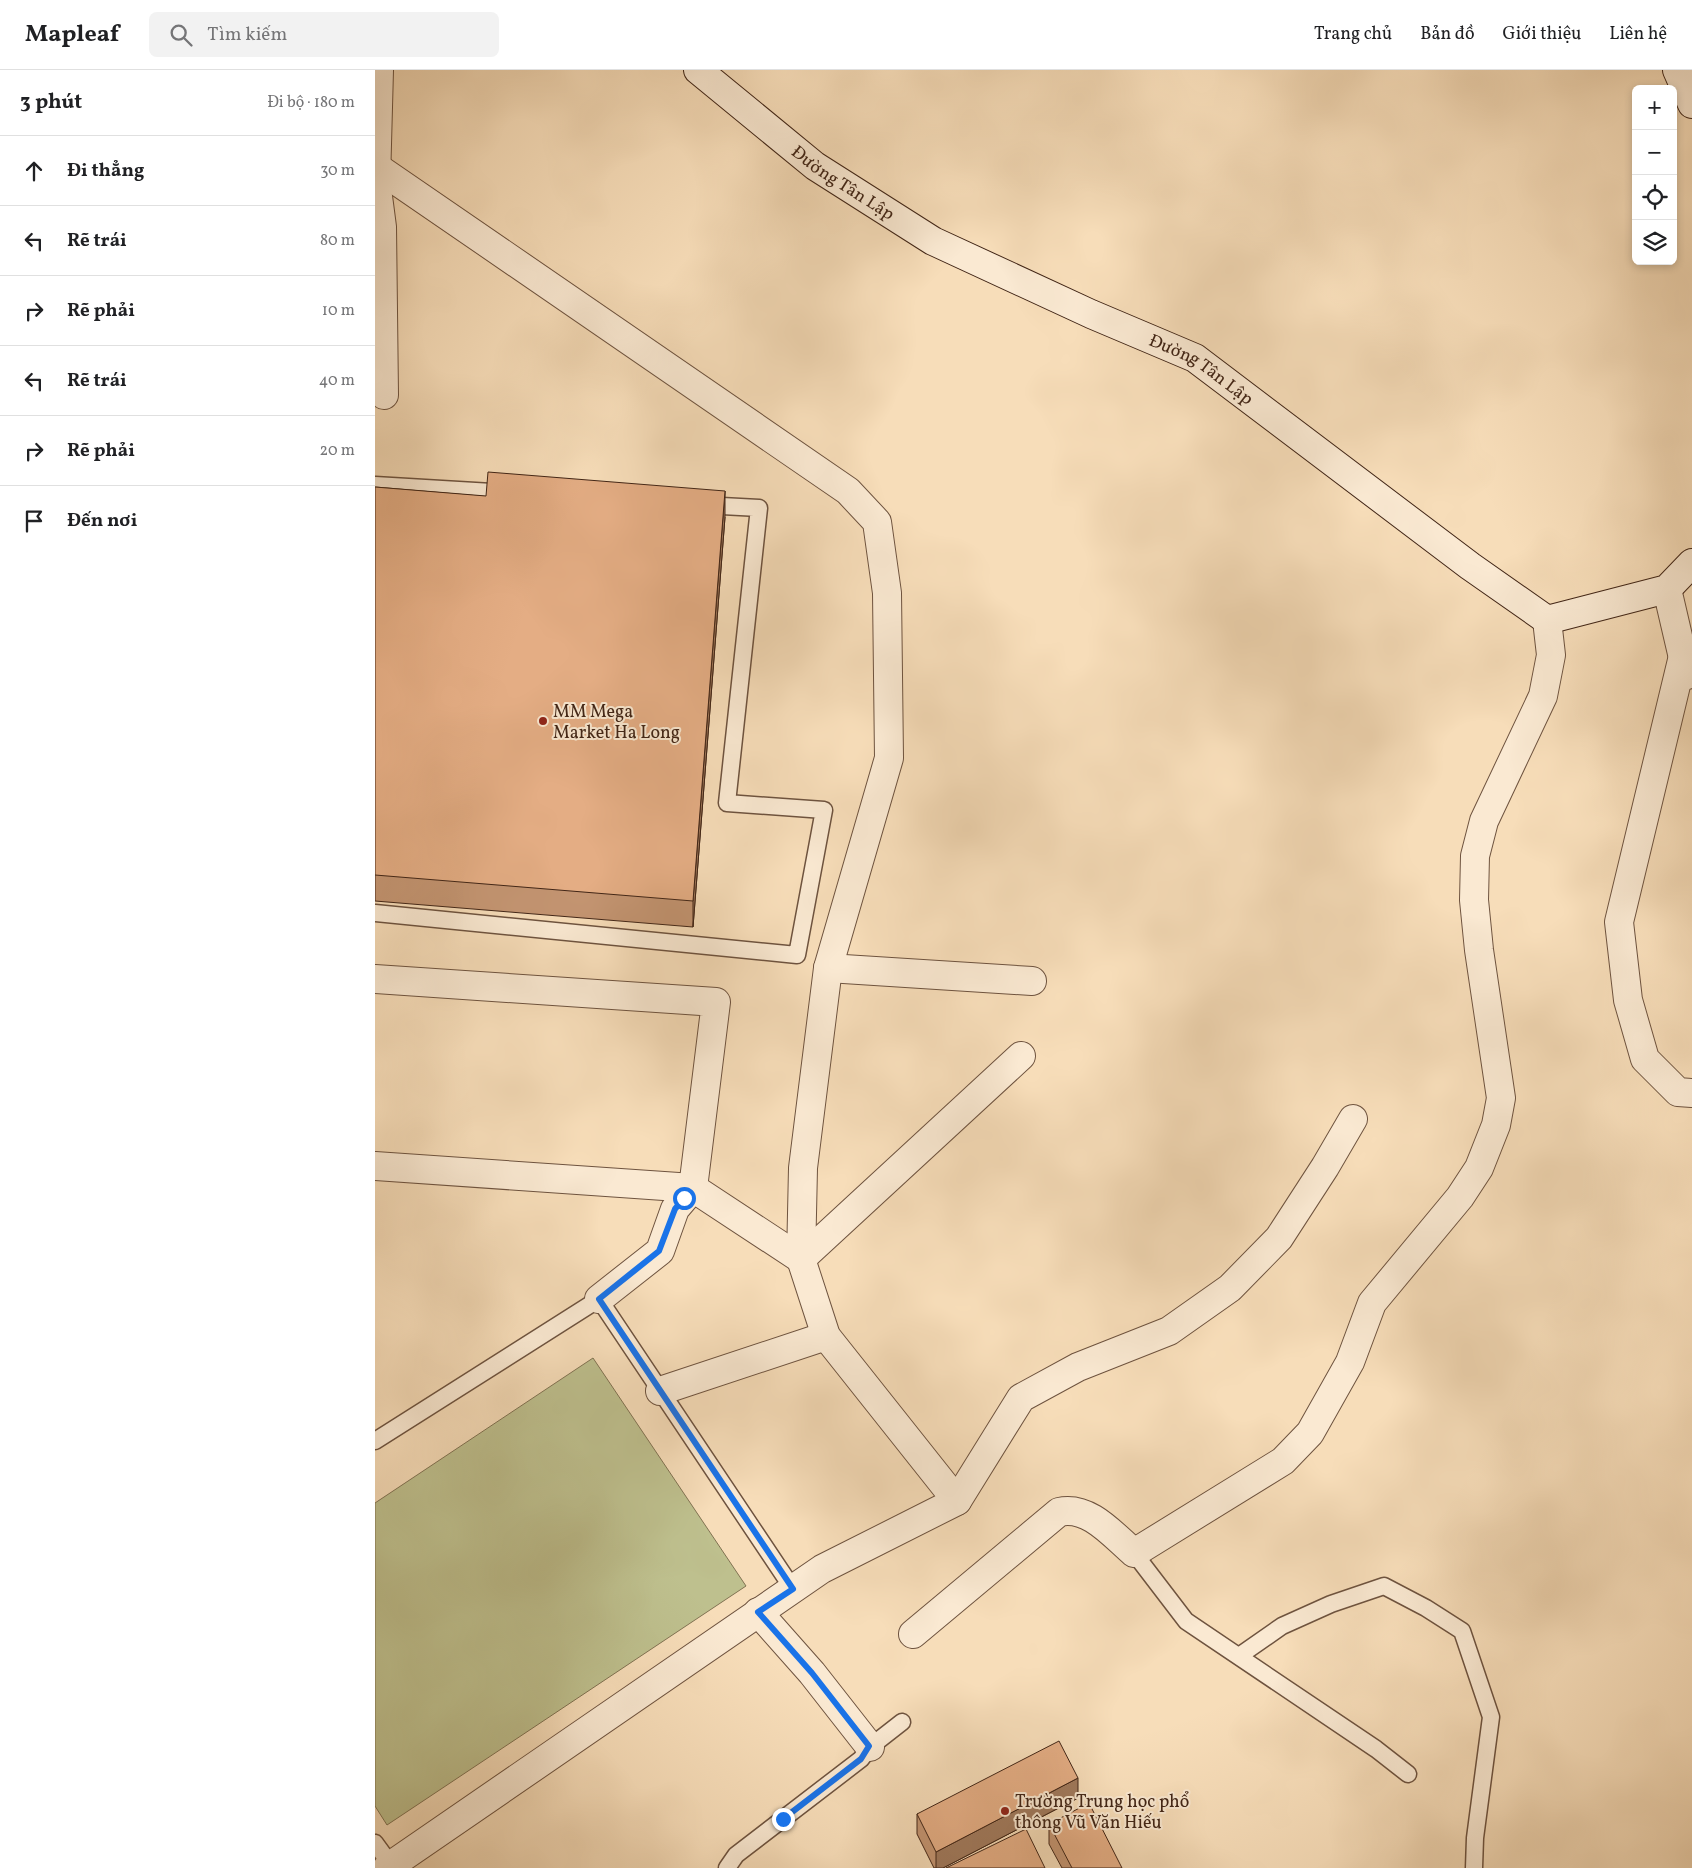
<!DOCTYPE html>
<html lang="vi">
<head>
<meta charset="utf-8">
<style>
  :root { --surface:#fff; --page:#f2f2f2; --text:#202124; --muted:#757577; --line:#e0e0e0 }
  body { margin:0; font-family:Vollkorn,serif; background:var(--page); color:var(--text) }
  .controls { position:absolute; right:15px; top:15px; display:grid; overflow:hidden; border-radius:8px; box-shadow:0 2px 8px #0003 }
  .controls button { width:45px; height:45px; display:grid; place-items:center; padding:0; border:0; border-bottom:1px solid var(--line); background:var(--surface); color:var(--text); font:25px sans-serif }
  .stop { position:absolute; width:15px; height:15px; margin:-11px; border:4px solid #1a73e8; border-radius:50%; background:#fff }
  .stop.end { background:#1a73e8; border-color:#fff; box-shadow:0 1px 5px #0008 }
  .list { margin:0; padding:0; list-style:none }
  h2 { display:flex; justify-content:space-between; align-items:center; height:65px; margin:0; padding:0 20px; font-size:21px }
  h2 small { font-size:16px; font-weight:400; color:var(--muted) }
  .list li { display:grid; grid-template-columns:32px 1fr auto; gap:15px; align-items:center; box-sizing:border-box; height:70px; padding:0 20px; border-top:1px solid var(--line) }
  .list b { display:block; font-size:19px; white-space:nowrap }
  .list em { font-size:16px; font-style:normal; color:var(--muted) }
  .icon { flex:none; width:28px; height:28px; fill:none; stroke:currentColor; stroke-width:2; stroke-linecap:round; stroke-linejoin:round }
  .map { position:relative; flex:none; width:1317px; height:1798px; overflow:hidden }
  header { display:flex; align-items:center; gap:30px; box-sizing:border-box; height:70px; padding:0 25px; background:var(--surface); border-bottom:1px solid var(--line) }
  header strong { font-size:24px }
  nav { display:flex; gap:28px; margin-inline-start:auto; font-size:18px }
  .search { width:350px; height:45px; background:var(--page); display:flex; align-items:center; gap:12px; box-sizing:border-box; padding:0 18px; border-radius:8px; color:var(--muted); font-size:19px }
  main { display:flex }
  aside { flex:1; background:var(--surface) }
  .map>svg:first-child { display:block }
  .green { fill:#bec08e; stroke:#807252 }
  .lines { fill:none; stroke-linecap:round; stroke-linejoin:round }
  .lane-casing { stroke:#6e533f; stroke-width:19 }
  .street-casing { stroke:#6e533f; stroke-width:30 }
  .secondary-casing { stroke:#412516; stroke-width:30 }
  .lane { stroke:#fae9d2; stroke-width:16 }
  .street { stroke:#fae9d2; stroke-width:28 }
  .secondary { stroke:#fae9d2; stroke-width:28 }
  .wall { fill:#c49572; stroke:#412516 }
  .shaded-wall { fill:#a0795c; stroke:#412516 }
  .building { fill:#e4ad84; stroke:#412516 }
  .route { stroke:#1a73e8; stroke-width:6 }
  .poi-dot { fill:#8f2418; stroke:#fae9d2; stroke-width:2 }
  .labels { text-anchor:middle; stroke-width:4; stroke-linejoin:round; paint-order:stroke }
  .street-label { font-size:18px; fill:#412516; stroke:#fae9d2 }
  .poi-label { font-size:18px; fill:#412516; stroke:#fae9d2; text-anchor:start }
</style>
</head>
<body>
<header>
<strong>Mapleaf</strong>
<div class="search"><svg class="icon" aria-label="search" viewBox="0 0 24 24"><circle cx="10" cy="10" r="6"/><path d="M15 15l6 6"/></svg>Tìm kiếm</div>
<nav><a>Trang chủ</a><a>Bản đồ</a><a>Giới thiệu</a><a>Liên hệ</a></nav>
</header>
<main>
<aside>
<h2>3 phút<small>Đi bộ · 180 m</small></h2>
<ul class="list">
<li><svg class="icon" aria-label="ahead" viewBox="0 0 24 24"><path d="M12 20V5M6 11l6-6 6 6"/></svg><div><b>Đi thẳng</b></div><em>30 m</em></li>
<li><svg class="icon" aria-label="left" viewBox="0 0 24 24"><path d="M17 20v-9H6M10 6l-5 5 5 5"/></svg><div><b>Rẽ trái</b></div><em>80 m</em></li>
<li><svg class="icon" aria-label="right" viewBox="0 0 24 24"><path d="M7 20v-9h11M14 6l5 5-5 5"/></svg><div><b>Rẽ phải</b></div><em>10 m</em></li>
<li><svg class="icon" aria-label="left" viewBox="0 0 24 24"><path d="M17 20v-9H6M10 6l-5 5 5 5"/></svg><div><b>Rẽ trái</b></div><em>40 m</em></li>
<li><svg class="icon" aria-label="right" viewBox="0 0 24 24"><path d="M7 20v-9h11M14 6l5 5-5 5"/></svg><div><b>Rẽ phải</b></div><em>20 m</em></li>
<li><svg class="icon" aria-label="arrive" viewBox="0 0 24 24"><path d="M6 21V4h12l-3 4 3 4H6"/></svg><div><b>Đến nơi</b></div></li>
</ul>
</aside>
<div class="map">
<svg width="1317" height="1798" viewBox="0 0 1317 1798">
  <rect width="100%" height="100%" fill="#f7ddb9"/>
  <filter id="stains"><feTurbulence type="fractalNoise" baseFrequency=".004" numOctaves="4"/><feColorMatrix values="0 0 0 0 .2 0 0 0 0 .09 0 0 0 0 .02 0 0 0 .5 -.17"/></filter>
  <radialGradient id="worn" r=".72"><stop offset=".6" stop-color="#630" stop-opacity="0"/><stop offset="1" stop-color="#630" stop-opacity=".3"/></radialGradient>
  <path class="green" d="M218 1288 371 1516 12 1755 0 1736V1433Z"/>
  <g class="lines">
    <g class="lane-casing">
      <g id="lane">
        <path d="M0 415 134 423"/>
        <path d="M0 843 422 885 449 740 352 733 384 438 328 435"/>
        <path d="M0 1371 224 1229 418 1519"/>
        <path d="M759 1483 811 1551 1001 1679 1033 1704"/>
        <path d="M864 1586 907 1556 956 1534 1009 1516 1051 1538 1087 1561 1116 1647 1100 1768 1099 1798"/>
        <path d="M0 1773 16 1795"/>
        <path d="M352 1798 361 1785 486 1689 495 1677 527 1652"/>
      </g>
    </g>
    <g class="street-casing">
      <g id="street">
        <path d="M4 0 1 111 7 157 9 325"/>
        <path d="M3 98 473 421 502 452 512 523 514 688 453 898 428 1098 426 1189 451 1266 582 1431"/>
        <path d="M1292 519 1312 605"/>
        <path d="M1308 586 1244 852 1253 930 1270 989 1303 1022 1317 1023"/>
        <path d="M453 898 657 911"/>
        <path d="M0 909 341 932 318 1118 300 1139 285 1181 224 1229"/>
        <path d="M0 1096 318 1118 426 1189 646 986"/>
        <path d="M285 1321 451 1266"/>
        <path d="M383 1542 437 1603 495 1677"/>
        <path d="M538 1564 684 1442C714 1435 738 1465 759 1483L908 1391 935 1363 975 1292 997 1233 1085 1127 1104 1098 1121 1055 1126 1028 1104 880 1099 830 1100 786 1109 751 1168 626 1176 585 1172 550"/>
        <path d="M12 1798 447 1499 582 1431 646 1328 703 1297 794 1261 855 1218 904 1168 950 1097 978 1049"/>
      </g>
    </g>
    <g class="secondary-casing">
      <g id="secondary">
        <path id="s1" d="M323 0 440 96 558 171 716 244 820 288 1095 496 1172 550 1292 519 1317 493"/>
        <path d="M1302 0 1317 34"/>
      </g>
    </g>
    <use href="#lane" class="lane"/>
    <use href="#street" class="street"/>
    <use href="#secondary" class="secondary"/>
  </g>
  <g class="wall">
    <path d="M0 417 350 447 318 857 0 831Z"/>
    <path d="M703 1728 568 1798H559L542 1764V1744Z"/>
    <path d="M674 1754 747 1798H687L674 1774Z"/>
  </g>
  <g class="shaded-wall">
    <path d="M350 421V447L318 857V831Z"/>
    <path d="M703 1708V1728L568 1798H561V1782Z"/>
  </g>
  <g class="building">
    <path d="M113 402 350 421 318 831 0 805V417L111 426Z"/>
    <path d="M684 1671 703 1708 561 1782 542 1744Z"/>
    <path d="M714 1733 747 1798H697L674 1754Z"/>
    <path d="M651 1759 670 1798H571Z"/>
  </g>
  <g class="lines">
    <path class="route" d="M309 1128 300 1139 284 1181 224 1229 418 1519 383 1542 437 1603 494 1676 486 1689 408 1749"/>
  </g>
  <g class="poi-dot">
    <circle cx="168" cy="651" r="5"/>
    <circle cx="630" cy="1741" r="5"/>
  </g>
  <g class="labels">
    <g class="street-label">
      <text dy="6" stroke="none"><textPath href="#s1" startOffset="184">Đường Tân Lập</textPath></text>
      <text dy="6" stroke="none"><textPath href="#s1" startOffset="589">Đường Tân Lập</textPath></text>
    </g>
    <g class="poi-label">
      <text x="178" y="647">MM Mega<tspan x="178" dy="21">Market Ha Long</tspan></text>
      <text x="640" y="1737">Trường Trung học phổ<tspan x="640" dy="21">thông Vũ Văn Hiếu</tspan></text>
    </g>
  </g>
  <rect width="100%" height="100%" filter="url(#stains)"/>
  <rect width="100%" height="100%" fill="url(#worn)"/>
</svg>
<div class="controls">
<button>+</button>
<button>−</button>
<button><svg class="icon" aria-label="locate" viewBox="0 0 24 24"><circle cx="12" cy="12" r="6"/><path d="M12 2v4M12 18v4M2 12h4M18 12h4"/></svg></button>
<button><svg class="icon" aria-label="layers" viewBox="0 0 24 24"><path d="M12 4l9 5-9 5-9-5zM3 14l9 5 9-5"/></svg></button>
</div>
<div class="stop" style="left:309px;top:1128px"></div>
<div class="stop end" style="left:408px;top:1749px"></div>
</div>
</main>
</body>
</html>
